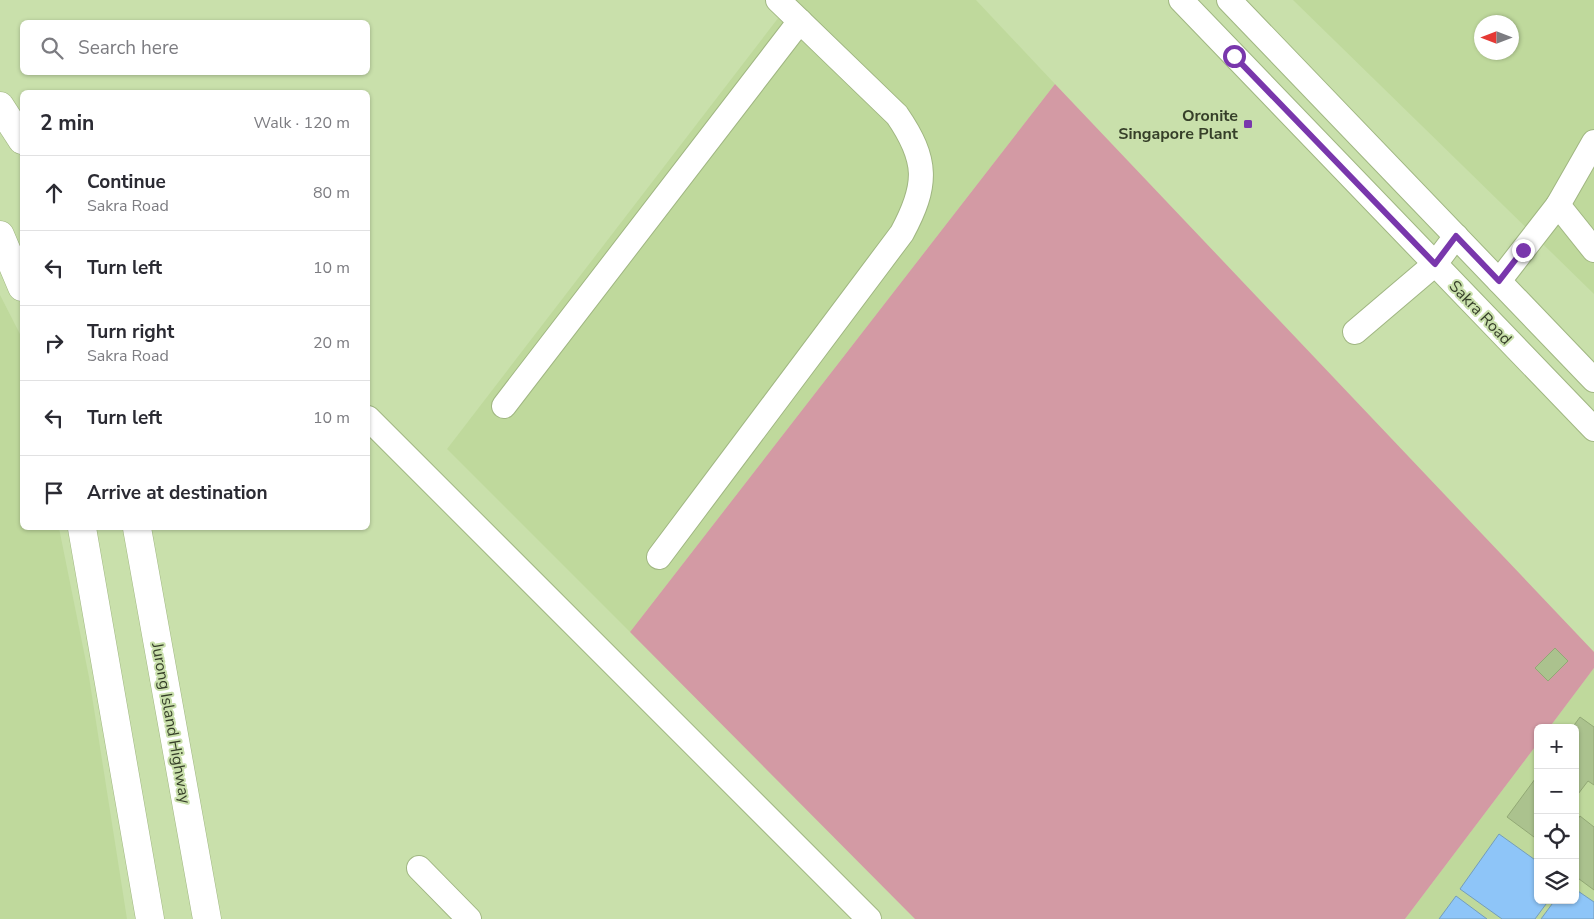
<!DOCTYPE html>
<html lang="en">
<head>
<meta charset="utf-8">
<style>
  :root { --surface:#fff; --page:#f2f2f3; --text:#2b2b33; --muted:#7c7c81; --line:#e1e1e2 }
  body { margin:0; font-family:"Nunito Sans",sans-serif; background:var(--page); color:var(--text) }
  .controls { position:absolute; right:15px; bottom:15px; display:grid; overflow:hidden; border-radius:8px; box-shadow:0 1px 4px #0004 }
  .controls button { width:45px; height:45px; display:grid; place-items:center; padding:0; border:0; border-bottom:1px solid var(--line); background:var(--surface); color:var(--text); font:25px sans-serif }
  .compass { position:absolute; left:1474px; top:15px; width:45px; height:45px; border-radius:50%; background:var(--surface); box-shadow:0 1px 4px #0004; rotate:270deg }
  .stop { position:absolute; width:15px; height:15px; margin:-11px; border:4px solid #7937ac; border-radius:50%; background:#fff }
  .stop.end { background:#7937ac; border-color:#fff; box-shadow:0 1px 5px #0008 }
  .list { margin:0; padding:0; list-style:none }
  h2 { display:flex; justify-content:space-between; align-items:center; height:65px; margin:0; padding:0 20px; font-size:21px }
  h2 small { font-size:16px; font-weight:400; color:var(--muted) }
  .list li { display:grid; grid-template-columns:32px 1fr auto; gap:15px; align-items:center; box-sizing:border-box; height:75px; padding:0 20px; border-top:1px solid var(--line) }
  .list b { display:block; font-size:19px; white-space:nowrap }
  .list p { margin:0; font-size:16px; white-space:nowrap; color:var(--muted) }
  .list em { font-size:16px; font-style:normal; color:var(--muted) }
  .icon { flex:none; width:28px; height:28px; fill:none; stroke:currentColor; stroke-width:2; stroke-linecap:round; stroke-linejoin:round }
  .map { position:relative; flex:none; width:1594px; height:919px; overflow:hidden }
  .search { position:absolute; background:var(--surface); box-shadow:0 1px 4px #0004; left:20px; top:20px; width:350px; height:55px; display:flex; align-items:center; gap:12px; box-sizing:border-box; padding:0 18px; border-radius:8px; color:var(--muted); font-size:19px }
  .panel { position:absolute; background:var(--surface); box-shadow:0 1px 4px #0004; left:20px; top:90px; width:350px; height:440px; border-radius:8px }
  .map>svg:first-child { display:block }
  .built { fill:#bfd99c; fill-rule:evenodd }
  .green { fill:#d39aa4 }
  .water { fill:#8ec5f8; stroke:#749dba }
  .building { fill:#abc28e; stroke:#92a875 }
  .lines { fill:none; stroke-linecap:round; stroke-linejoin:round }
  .minor-casing { stroke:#a0b682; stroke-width:26 }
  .major-casing { stroke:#a0b682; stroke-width:29 }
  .minor { stroke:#fff; stroke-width:24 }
  .major { stroke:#fff; stroke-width:28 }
  .route { stroke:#7937ac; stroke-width:6 }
  .poi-dot { fill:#7937ac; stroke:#c9e0ab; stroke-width:2 }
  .labels { text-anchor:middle; stroke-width:4; stroke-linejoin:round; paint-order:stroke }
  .poi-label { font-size:16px; font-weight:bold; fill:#363f29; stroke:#c9e0ab; text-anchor:end }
  .street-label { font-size:16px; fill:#363f29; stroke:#c9e0ab }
</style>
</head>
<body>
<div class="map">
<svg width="1594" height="919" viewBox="0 0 1594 919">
  <rect width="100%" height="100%" fill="#c9e0ab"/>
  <g class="built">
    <path d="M792 0H976L1055 84 630 632 447 449Z"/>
    <path d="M1293 0H1594V294ZM1482 22H1512V52H1482Z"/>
    <path d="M0 295 21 336 22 346V528H59L89 677 127 919H0Z"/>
    <path d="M1594 668V919H1405L1538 743V900H1575V728H1549Z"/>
  </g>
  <path class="green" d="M1055 84 1594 652V668L1549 728H1538V743L1405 919H915L630 632Z"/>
  <g class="water">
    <path d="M1499 834 1538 862V900H1549L1535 919H1502L1460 889Z"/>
    <path d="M1575 889 1594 902V919H1541L1555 900H1575Z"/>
    <path d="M1456 896 1487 919H1439Z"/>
  </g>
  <g class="building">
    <path d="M1555 648 1568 661 1548 681 1535 668Z"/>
    <path d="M1580 717 1594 727V785L1588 781 1575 798V728H1572Z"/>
    <path d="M1538 775V840L1507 817Z"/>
    <path d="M1580 816 1594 827V890L1575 876V823Z"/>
  </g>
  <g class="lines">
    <g class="minor-casing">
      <g id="minor">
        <path d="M1181 0 1594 429"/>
        <path d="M1229 0 1594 380"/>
        <path d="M1558 205 1594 250"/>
        <path d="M1499 281 1558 205 1594 142"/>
        <path d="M1355 332 1435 264 1456 236"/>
        <path d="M504 406 800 21"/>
        <path d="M368 418 869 919"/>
        <path d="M659 557 902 233C928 185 928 160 897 115L778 0"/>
        <path d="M419 868 469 919"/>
      </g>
    </g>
    <g class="major-casing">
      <g id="major">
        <path d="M0 106 22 140"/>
        <path d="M0 235 22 287"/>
        <path d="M82 528 150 919"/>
        <path d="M137 528 207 919"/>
      </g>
    </g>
    <use href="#minor" class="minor"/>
    <use href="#major" class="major"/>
  </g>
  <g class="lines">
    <path class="route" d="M1234 56 1435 264 1456 236 1499 281 1523 250"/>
  </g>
  <rect class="poi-dot" x="1243" y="119" width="10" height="10" rx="2.5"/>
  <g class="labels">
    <g class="poi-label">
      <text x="1238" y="121">Oronite<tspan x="1238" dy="18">Singapore Plant</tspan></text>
    </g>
    <g class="street-label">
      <text transform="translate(1481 312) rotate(46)" y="6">Sakra Road</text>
      <text transform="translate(172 723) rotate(80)" y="6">Jurong Island Highway</text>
    </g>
  </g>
</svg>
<div class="controls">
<button>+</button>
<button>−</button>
<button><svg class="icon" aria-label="locate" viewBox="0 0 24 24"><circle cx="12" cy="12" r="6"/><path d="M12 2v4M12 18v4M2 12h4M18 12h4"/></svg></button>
<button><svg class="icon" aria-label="layers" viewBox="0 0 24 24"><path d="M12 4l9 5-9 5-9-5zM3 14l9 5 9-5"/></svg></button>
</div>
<svg class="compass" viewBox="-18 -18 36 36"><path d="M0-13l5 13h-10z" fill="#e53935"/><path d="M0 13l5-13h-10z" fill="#7c7c81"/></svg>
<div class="stop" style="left:1234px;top:56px"></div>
<div class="stop end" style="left:1523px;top:250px"></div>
<div class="search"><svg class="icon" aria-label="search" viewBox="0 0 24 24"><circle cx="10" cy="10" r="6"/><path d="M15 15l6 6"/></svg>Search here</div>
<section class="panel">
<h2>2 min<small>Walk · 120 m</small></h2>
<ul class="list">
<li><svg class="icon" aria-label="ahead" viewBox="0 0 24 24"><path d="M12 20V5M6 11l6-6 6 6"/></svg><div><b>Continue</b><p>Sakra Road</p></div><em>80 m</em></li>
<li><svg class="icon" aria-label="left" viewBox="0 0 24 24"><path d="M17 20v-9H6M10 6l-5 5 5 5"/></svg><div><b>Turn left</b></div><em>10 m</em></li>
<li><svg class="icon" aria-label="right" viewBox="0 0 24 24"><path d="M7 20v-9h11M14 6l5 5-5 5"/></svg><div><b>Turn right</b><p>Sakra Road</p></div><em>20 m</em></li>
<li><svg class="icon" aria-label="left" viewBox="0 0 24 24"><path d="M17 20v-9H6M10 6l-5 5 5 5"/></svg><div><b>Turn left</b></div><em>10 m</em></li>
<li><svg class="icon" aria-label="arrive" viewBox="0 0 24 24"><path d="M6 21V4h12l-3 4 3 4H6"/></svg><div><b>Arrive at destination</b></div></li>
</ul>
</section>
</div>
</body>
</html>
